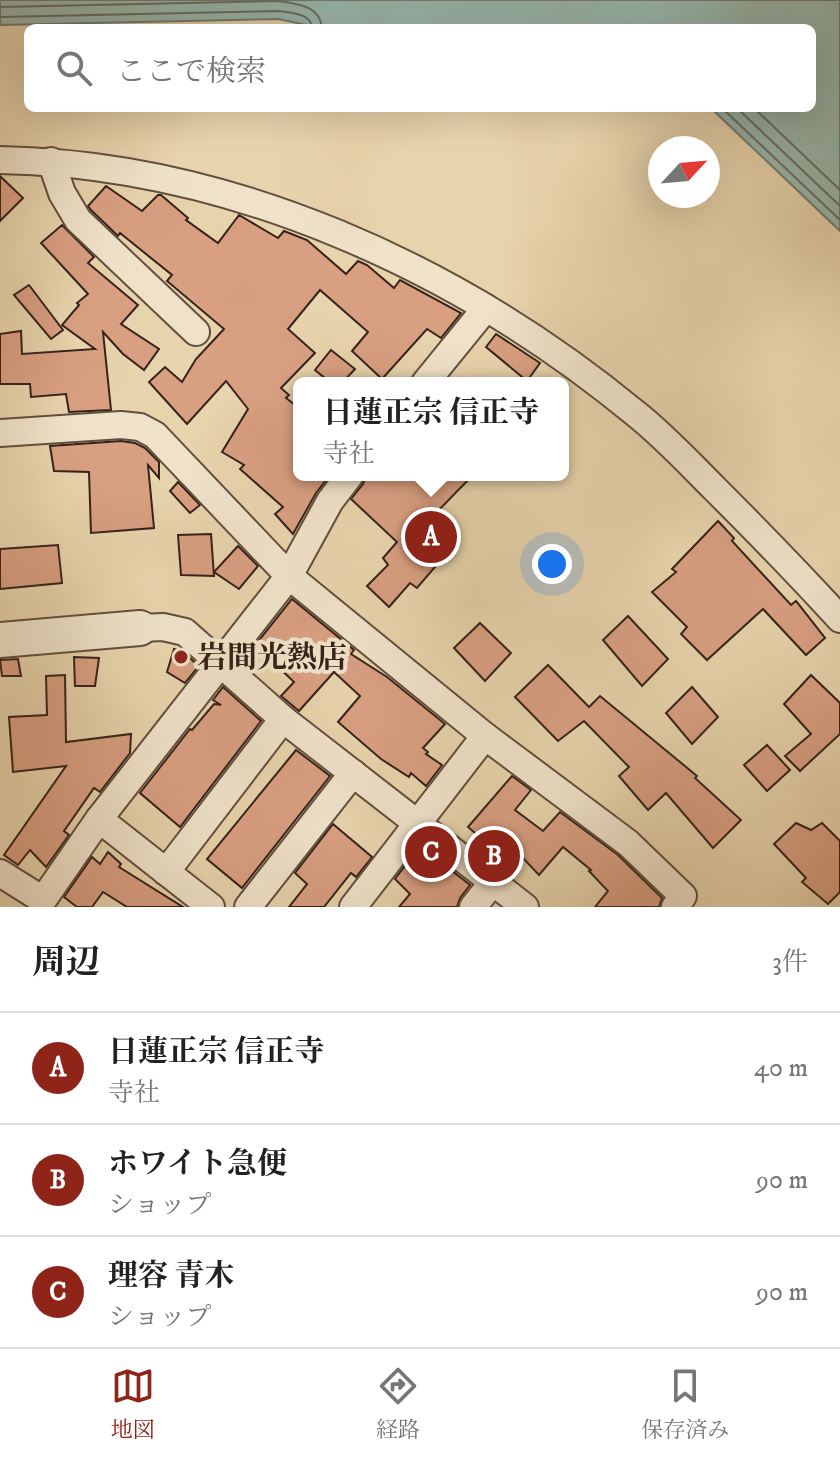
<!DOCTYPE html>
<html lang="ja">
<head>
<meta charset="utf-8">
<style>
  :root { --surface:#fff; --page:#f6f6f6; --text:#222; --muted:#767676; --line:#e0e0e0; --accent:#8f2418 }
  body { margin:0; font-family:"IM FELL DW Pica","Noto Serif JP",serif; background:var(--page); color:var(--text) }
  .compass { position:absolute; left:648px; top:136px; width:72px; height:72px; border-radius:50%; background:var(--surface); box-shadow:0 8px 32px #0002; rotate:64deg }
  .you { position:absolute; left:552px; top:564px; width:28px; height:28px; margin:-20px; border:6px solid #fff; border-radius:50%; background:#1a73e8; box-shadow:0 0 0 12px #1a73e833 }
  .badge { display:grid; place-items:center; width:52px; height:52px; border-radius:50%; background:var(--accent); color:#fff; font-size:26px; font-weight:700 }
  .pin { position:absolute; translate:-50% -50%; border:4px solid #fff; box-shadow:0 2px 8px #0006 }
  .popup { position:absolute; left:293px; top:377px; width:276px; height:104px; box-sizing:border-box; display:grid; place-content:center; border-radius:12px; background:var(--surface); filter:drop-shadow(0 2px 6px #0005); font-size:26px; white-space:nowrap; color:var(--muted) }
  .popup b { font-size:30px; color:var(--text) }
  .popup::after { content:''; position:absolute; left:50%; top:100%; margin-left:-16px; border:16px solid transparent; border-top-color:var(--surface) }
  .list { margin:0; padding:0; list-style:none }
  h2 { display:flex; justify-content:space-between; align-items:center; height:104px; margin:0; padding:0 32px; font-size:34px }
  h2 small { font-size:26px; font-weight:400; color:var(--muted) }
  .list li { display:grid; grid-template-columns:52px 1fr auto; gap:24px; align-items:center; box-sizing:border-box; height:112px; padding:0 32px; border-top:2px solid var(--line) }
  .list b { display:block; font-size:30px; white-space:nowrap }
  .list p { margin:0; font-size:26px; white-space:nowrap; color:var(--muted) }
  .list em { font-size:26px; font-style:normal; color:var(--muted) }
  .icon { flex:none; width:44px; height:44px; fill:none; stroke:currentColor; stroke-width:2; stroke-linecap:round; stroke-linejoin:round }
  .map { position:relative; flex:none; width:840px; height:907px; overflow:hidden }
  .search { position:absolute; background:var(--surface); box-shadow:0 8px 32px #0002; left:24px; right:24px; top:24px; height:88px; display:flex; align-items:center; gap:20px; box-sizing:border-box; padding:0 28px; border-radius:12px; color:var(--muted); font-size:30px }
  .sheet { height:440px; background:var(--surface) }
  nav { display:flex; justify-content:space-around; align-items:center; box-sizing:border-box; height:112px; border-top:2px solid var(--line); background:var(--surface); font-size:22px; color:var(--muted) }
  nav a { display:grid; justify-items:center; gap:4px }
  nav .on { color:var(--accent) }
  .map>svg:first-child { display:block }
  .water { fill:#97b7ae; stroke:#707b73; stroke-width:2 }
  .lines { fill:none; stroke-linecap:round; stroke-linejoin:round }
  .shore { stroke:#666c64; stroke-width:2 }
  .building { fill:#d89f81; stroke:#36221a; stroke-width:2 }
  .minor-casing { stroke:#624e3e; stroke-width:30 }
  .tertiary-casing { stroke:#624e3e; stroke-width:38 }
  .minor { stroke:#efe2c9; stroke-width:26 }
  .tertiary { stroke:#efe2c9; stroke-width:34 }
  .poi-dot { fill:#8f2418; stroke:#efe2c9; stroke-width:3 }
  .labels { text-anchor:middle; stroke-width:8; stroke-linejoin:round; paint-order:stroke }
  .poi-label { font-size:30px; font-weight:bold; fill:#36221a; stroke:#efe2c9; text-anchor:start }
</style>
</head>
<body>
<div class="map">
<svg width="840" height="907" viewBox="0 0 840 907">
  <rect width="100%" height="100%" fill="#e7d3ac"/>
  <filter id="stains"><feTurbulence type="fractalNoise" baseFrequency=".0025" numOctaves="4"/><feColorMatrix values="0 0 0 0 .2 0 0 0 0 .09 0 0 0 0 .02 0 0 0 .5 -.17"/></filter>
  <radialGradient id="worn" r=".72"><stop offset=".6" stop-color="#630" stop-opacity="0"/><stop offset="1" stop-color="#630" stop-opacity=".3"/></radialGradient>
  <path class="water" d="M0 0H840V231L714 111 700 108H812V28H321L278 19 0 25Z"/>
  <g class="lines">
    <g class="shore">
      <path d="M0 7 278 1C297 4 320 5 322 28"/>
      <path d="M0 17 278 11C291 13 311 13 312 28"/>
      <path d="M722 108 840 220"/>
      <path d="M737 108 840 206"/>
      <path d="M754 108 840 190"/>
    </g>
  </g>
  <g class="building">
    <path d="M0 176 23 198 0 221Z"/>
    <path d="M106 186 142 211 158 195H161L188 218 186 220 218 243 239 215 278 238 284 231 307 240 346 274 358 261 367 265 394 288 400 280 461 313 441 338 427 329 382 379 352 351 368 332 320 290 288 329 315 353 281 388 289 395 286 398 299 408V475H330L316 493 293 534 275 514 283 507 240 469 244 465 222 452 248 409 226 381 187 424 149 382 165 367 182 382 196 359 224 329 167 281 172 275 120 233 118 236 91 210 88 206Z"/>
    <path d="M62 225 94 257 88 263 138 305 121 324 159 349 144 370 123 354 103 332 111 410 69 412 66 394 31 397 30 384H0V334L21 331 22 354 95 349 62 325 79 305 77 303 88 294 41 243Z"/>
    <path d="M29 285 63 330 51 339 14 295Z"/>
    <path d="M496 334 540 363 527 381 486 347Z"/>
    <path d="M331 350 355 369 342 383H331L315 370Z"/>
    <path d="M121 441 135 443 145 448 159 462V478L148 465 154 528 91 533 89 472 54 471 50 446Z"/>
    <path d="M366 475H473L433 516 458 540 417 588 410 583 389 607 367 586 388 565 383 558 397 542 351 499 363 484Z"/>
    <path d="M178 482 200 505 190 513 170 491Z"/>
    <path d="M718 521 734 538 732 541 791 605 796 601 825 638 806 655 763 609 707 660 681 634 687 627 652 592 676 572 672 569Z"/>
    <path d="M211 534 214 576 181 575 178 535Z"/>
    <path d="M58 545 62 583 0 589V549Z"/>
    <path d="M238 546 258 566 239 589 214 572Z"/>
    <path d="M292 599 354 650 351 654 387 677 445 724 423 748 428 752 426 754 442 765 426 786 411 773 409 777 381 759 338 722 360 696 334 672 299 711 281 696 294 682 273 662 275 659 257 643Z"/>
    <path d="M628 616 668 659 642 686 603 640Z"/>
    <path d="M480 623 511 653 485 681 454 648Z"/>
    <path d="M174 649 183 652 199 666 185 683 167 672Z"/>
    <path d="M74 657 99 658 95 686H75Z"/>
    <path d="M18 659 21 676H2L0 660Z"/>
    <path d="M548 665 589 707 600 696 697 776 695 778 741 820 713 848 666 793 648 810 619 776 629 767 584 721 558 741 515 697Z"/>
    <path d="M65 675 66 742 131 734 130 753 100 792 94 788 64 831 69 835 46 867 30 850 18 865 4 855 66 766 13 772 9 717 47 715 46 676Z"/>
    <path d="M811 675 840 703V734L800 771 785 756 811 734 784 704Z"/>
    <path d="M223 687 261 721 180 827 140 793 190 729 192 730 214 704 221 705 213 700Z"/>
    <path d="M692 687 718 717 692 744 666 713Z"/>
    <path d="M767 745 790 770 767 791 744 765Z"/>
    <path d="M296 750 330 776 242 888 207 859Z"/>
    <path d="M512 776 531 790 515 810 543 831 560 812 618 855 662 898 659 907H595L608 891 589 871 591 870 563 847 539 875 500 834 490 846 468 827Z"/>
    <path d="M796 823 811 830 822 823 840 841V892L828 904 802 882 806 878 774 844Z"/>
    <path d="M333 824 372 857 356 877 351 873 324 907H289L307 884 295 873Z"/>
    <path d="M420 846 470 885 460 898 457 907H399L410 894 395 879Z"/>
    <path d="M108 852 121 864 119 867 183 907H127L103 892 92 907H77L64 897 92 857 100 864Z"/>
  </g>
  <g class="lines">
    <g class="minor-casing">
      <g id="minor">
        <path d="M0 160C231 164 459 268 635 413 663 435 689 463 714 488 757 531 799 574 840 619"/>
        <path d="M51 161 62 193 78 220 196 332"/>
        <path d="M425 383 486 308"/>
        <path d="M0 433 121 425 140 427 155 435 289 576 485 736 628 843 683 896 675 907"/>
        <path d="M140 628 163 627 185 632 283 719 525 907"/>
        <path d="M99 819 211 907"/>
        <path d="M166 872 283 719"/>
        <path d="M0 873 43 900 99 819 289 576 330 501 350 475"/>
        <path d="M248 907 353 773"/>
        <path d="M353 907 485 736"/>
        <path d="M473 907 493 882"/>
      </g>
    </g>
    <g class="tertiary-casing">
      <path id="tertiary" d="M0 640 140 628"/>
    </g>
    <use href="#minor" class="minor"/>
    <use href="#tertiary" class="tertiary"/>
  </g>
  <circle class="poi-dot" cx="181" cy="657" r="8"/>
  <g class="labels">
    <g class="poi-label">
      <text x="197" y="667">岩間光熱店</text>
    </g>
  </g>
  <rect width="100%" height="100%" filter="url(#stains)"/>
  <rect width="100%" height="100%" fill="url(#worn)"/>
</svg>
<svg class="compass" viewBox="-18 -18 36 36"><path d="M0-13l5 13h-10z" fill="#e53935"/><path d="M0 13l5-13h-10z" fill="#767676"/></svg>
<div class="you"></div>
<div class="pin badge" style="left:431px;top:537px">A</div>
<div class="popup"><b>日蓮正宗 信正寺</b>寺社</div>
<div class="pin badge" style="left:494px;top:856px">B</div>
<div class="pin badge" style="left:431px;top:852px">C</div>
<div class="search"><svg class="icon" aria-label="search" viewBox="0 0 24 24"><circle cx="10" cy="10" r="6"/><path d="M15 15l6 6"/></svg>ここで検索</div>
</div>
<section class="sheet">
<h2>周辺<small>3件</small></h2>
<ul class="list">
<li><span class="badge">A</span><div><b>日蓮正宗 信正寺</b><p>寺社</p></div><em>40 m</em></li>
<li><span class="badge">B</span><div><b>ホワイト急便</b><p>ショップ</p></div><em>90 m</em></li>
<li><span class="badge">C</span><div><b>理容 青木</b><p>ショップ</p></div><em>90 m</em></li>
</ul>
</section>
<nav>
<a class="on"><svg class="icon" aria-label="map" viewBox="0 0 24 24"><path d="M3 6l6-2 6 2 6-2v14l-6 2-6-2-6 2zM9 4v14M15 6v14"/></svg>地図</a>
<a><svg class="icon" aria-label="directions" viewBox="0 0 24 24"><path d="M12 3l9 9-9 9-9-9zM9 14v-3h6M13 9l2 2-2 2"/></svg>経路</a>
<a><svg class="icon" aria-label="saved" viewBox="0 0 24 24"><path d="M7 4h10v16l-5-4-5 4z"/></svg>保存済み</a>
</nav>
</body>
</html>
